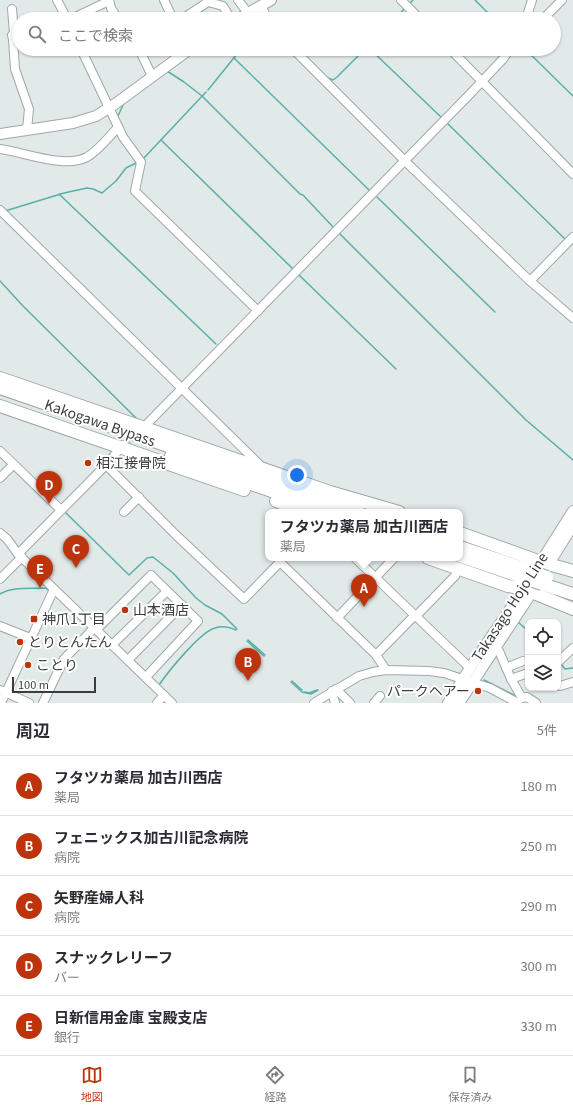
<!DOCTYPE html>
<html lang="ja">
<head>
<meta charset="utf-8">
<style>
  :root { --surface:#fff; --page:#f2f2f3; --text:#2b2b33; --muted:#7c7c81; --line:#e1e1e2; --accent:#bd330c }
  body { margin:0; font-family:Georgia,"Noto Sans JP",serif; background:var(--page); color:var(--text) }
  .controls { position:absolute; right:12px; bottom:12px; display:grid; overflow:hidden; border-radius:8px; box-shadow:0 1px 3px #0004 }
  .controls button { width:36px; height:36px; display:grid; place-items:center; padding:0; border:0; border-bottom:1px solid var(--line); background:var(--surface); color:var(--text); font:20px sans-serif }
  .scale { position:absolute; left:12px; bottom:10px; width:84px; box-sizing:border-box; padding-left:4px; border:2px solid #3a3d3d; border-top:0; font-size:11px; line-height:14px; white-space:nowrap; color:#3a3d3d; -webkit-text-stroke:3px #fff; paint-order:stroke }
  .you { position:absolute; left:297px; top:475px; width:14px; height:14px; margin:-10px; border:3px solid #fff; border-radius:50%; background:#1a73e8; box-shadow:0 0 0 6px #1a73e833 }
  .badge { display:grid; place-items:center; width:26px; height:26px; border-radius:50%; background:var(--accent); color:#fff; font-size:13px; font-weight:700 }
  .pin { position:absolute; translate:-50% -33px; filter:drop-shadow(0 1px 2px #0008) }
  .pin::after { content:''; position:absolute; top:21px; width:14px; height:12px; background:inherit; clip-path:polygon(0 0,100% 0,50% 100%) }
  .popup { position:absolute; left:265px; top:509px; width:198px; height:52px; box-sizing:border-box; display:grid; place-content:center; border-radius:8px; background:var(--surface); filter:drop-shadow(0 1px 3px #0005); font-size:13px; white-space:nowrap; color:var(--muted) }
  .popup b { font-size:15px; color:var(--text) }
  .popup::after { content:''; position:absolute; left:50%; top:100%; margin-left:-8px; border:8px solid transparent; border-top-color:var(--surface) }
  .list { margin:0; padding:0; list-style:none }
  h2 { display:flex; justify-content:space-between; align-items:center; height:52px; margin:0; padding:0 16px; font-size:17px }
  h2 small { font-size:13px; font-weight:400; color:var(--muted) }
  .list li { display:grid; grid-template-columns:26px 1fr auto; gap:12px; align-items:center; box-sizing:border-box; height:60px; padding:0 16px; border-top:1px solid var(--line) }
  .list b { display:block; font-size:15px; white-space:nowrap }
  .list p { margin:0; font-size:13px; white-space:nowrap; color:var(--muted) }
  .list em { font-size:13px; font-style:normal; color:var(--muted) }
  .icon { flex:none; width:22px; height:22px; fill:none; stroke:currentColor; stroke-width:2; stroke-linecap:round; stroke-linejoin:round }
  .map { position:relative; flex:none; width:573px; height:703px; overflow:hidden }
  .search { position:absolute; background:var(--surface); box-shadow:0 1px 3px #0004; left:12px; right:12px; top:12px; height:44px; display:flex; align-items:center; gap:10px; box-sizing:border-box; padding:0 14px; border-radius:22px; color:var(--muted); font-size:15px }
  .sheet { height:352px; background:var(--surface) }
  nav { display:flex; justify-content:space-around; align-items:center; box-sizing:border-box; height:56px; border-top:1px solid var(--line); background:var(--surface); font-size:11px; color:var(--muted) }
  nav a { display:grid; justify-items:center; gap:2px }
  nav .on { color:var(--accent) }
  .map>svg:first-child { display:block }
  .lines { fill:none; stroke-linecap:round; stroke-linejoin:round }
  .stream { stroke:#59b0a8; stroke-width:1.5 }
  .minor-tunnel { stroke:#c0c7c7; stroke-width:8; stroke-dasharray:8 4; stroke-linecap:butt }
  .minor-casing { stroke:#a0a8a7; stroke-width:10 }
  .major-casing { stroke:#a0a8a7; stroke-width:12 }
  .highway-casing { stroke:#a0a8a7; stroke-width:14 }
  .minor { stroke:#fff; stroke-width:8 }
  .major { stroke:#fff; stroke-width:10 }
  .highway { stroke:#fff; stroke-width:12 }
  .highway-bridge-casing { stroke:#a0a8a7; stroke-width:14; stroke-linecap:butt }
  .highway-bridge { stroke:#fff; stroke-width:12 }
  .poi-dot { fill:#bd330c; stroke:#fff; stroke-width:1.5 }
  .labels { text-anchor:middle; stroke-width:4; stroke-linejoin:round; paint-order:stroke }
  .street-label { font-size:14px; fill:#3a3d3d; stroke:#fff }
  .poi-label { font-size:14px; fill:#3a3d3d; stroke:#fff; text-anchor:start }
</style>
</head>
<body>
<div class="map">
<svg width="573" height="703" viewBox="0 0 573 703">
  <rect width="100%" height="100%" fill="#e1eae9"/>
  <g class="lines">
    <g class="stream">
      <path d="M475 0 494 19"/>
      <path d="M409 4 413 0"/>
      <path d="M395 19 405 8"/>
      <path d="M370 49 442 118"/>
      <path d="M525 49 573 96"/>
      <path d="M234 58 369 190"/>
      <path d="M167 71 184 82 202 96 300 194 303 195 334 228"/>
      <path d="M328 78 333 80 337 77 365 49"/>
      <path d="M208 90 241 49"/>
      <path d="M117 118 124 103"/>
      <path d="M446 122 566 240"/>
      <path d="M161 140 294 270"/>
      <path d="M143 159 206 92"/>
      <path d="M59 194 216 344"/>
      <path d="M377 197 495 312"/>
      <path d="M5 211 64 193 87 188 93 189 102 193 116 181 126 168 138 162"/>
      <path d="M338 232 526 420 573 460"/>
      <path d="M298 274 396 369"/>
      <path d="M0 281 23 306 137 419"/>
      <path d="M66 513 129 575 147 558 153 557 173 573 196 598 205 605 222 614 237 629"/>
      <path d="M0 594C13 586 31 589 46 588L48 590"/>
      <path d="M518 622 528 631"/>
      <path d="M248 640 265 655"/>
      <path d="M247 641 264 656"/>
      <path d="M561 664 565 669 573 668"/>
      <path d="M484 680 518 697"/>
      <path d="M292 681 302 690"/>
      <path d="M291 682 302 692 311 694 318 690"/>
      <path d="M159 685C168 672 200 632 215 628 222 625 229 627 236 630"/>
      <path d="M305 692 309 693 317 690"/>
    </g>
    <path class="minor-tunnel" d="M123 445 138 433"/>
    <g class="minor-casing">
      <g id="minor">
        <path d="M57 0 67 19"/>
        <path d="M109 0 111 8 118 19"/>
        <path d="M164 0 173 19"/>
        <path d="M207 0 208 2 223 6 231 19"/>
        <path d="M238 0 248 13"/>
        <path d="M401 0 420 19"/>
        <path d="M261 6 268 19"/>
        <path d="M12 9 14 33 12 35 13 39 15 69 29 109 27 130"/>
        <path d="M71 19 109 1"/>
        <path d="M182 19 208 2"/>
        <path d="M526 19 532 0"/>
        <path d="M543 19 562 0"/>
        <path d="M81 49 123 137 141 162 135 191 258 311"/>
        <path d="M139 49 152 76"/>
        <path d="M293 49 407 163 530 281 573 318"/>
        <path d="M450 49 573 174"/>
        <path d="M0 149C24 152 65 169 87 157 99 150 109 137 118 127"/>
        <path d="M0 210 259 464 261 468"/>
        <path d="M530 281 573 237"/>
        <path d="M141 430 470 94 503 59 510 49"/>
        <path d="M0 451 61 510"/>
        <path d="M106 465 176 535 244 599 280 562 376 655 386 670"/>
        <path d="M0 478 12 466"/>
        <path d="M124 512 139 497"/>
        <path d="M0 533 7 539 18 554 172 703"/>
        <path d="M18 554 106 465 123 445"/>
        <path d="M355 558 470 668"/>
        <path d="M0 579 22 557"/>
        <path d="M416 616 455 576 458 568"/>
        <path d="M337 618 394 558"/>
        <path d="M0 626 30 638"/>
        <path d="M97 629 151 575 198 621 146 677"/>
        <path d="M112 645 167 591"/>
        <path d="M495 647 499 651 511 679 522 698"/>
        <path d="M376 655 415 615"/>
        <path d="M128 660 182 605"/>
        <path d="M558 662 573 648"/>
        <path d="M506 668 523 661"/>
        <path d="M511 679 528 673"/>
        <path d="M560 686 573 682"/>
        <path d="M336 689 350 703"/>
        <path d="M0 690 29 703"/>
        <path d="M332 691 335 703"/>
        <path d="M522 698 527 697 536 703"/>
        <path d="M1 703 54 589"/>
        <path d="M43 703 64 659 95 627"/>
        <path d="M157 703 164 695"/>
        <path d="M314 703 359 676 373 672 386 670 429 671 444 673 490 688 518 703"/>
        <path d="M374 703 380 696"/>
      </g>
    </g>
    <g class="major-casing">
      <g id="major">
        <path d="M238 19 271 0"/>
        <path d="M0 134 73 123 96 116 115 104 190 49"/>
        <path d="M537 568 573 511"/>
        <path d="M545 570 573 525"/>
        <path d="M448 703 470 668 528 583"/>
        <path d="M459 703 536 586"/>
      </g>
    </g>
    <g class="highway-casing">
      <g id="highway">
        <path d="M0 378 330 492 399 512"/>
        <path d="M0 388 359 512"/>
        <path d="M0 406 244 490"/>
        <path d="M171 456 332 512"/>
        <path d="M276 501 305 512"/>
        <path d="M460 533 541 562 573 571"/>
        <path d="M460 547 529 570"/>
        <path d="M460 556 524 578"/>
        <path d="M428 558 508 586 524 589 573 609"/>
        <path d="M542 584 573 594"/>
      </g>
    </g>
    <use href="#minor" class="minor"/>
    <use href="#major" class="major"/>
    <use href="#highway" class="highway"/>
    <g class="highway-bridge-casing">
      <g id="highway-bridge">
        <path d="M529 570 547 577"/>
        <path d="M524 578 542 584"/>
      </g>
    </g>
    <use href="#highway-bridge" class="highway-bridge"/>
  </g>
  <g class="poi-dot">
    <circle cx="88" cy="463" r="4"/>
    <circle cx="125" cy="610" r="4"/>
    <rect x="30" y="615" width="8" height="8" rx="2"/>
    <circle cx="20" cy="642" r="4"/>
    <circle cx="28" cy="665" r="4"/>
    <circle cx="478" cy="691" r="4"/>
  </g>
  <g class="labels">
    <g class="street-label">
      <text transform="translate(100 423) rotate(19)" y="5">Kakogawa Bypass</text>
      <text transform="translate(510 607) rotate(-57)" y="5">Takasago Hojo Line</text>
    </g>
    <g class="poi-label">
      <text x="96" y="468">相江接骨院</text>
      <text x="133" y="615">山本酒店</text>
      <text x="42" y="624">神爪1丁目</text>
      <text x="28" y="647">とりとんたん</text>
      <text x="36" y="670">ことり</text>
      <text x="470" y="696" text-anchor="end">パークヘアー</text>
    </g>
  </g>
</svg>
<div class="controls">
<button><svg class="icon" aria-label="locate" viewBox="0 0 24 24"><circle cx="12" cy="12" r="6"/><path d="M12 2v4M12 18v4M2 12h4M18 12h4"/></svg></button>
<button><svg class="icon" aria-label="layers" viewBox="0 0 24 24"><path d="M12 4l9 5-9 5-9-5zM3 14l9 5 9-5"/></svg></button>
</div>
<div class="scale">100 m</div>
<div class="you"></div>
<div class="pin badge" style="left:364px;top:607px">A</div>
<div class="popup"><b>フタツカ薬局 加古川西店</b>薬局</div>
<div class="pin badge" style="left:248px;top:681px">B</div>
<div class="pin badge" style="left:76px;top:568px">C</div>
<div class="pin badge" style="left:49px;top:504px">D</div>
<div class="pin badge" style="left:40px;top:588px">E</div>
<div class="search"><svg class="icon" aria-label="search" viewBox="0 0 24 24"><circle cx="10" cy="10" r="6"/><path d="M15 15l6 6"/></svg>ここで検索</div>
</div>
<section class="sheet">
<h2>周辺<small>5件</small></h2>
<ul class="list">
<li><span class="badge">A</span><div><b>フタツカ薬局 加古川西店</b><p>薬局</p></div><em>180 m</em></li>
<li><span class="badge">B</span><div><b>フェニックス加古川記念病院</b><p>病院</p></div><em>250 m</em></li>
<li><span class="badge">C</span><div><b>矢野産婦人科</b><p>病院</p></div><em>290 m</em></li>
<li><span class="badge">D</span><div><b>スナックレリーフ</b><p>バー</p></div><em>300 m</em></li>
<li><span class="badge">E</span><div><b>日新信用金庫 宝殿支店</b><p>銀行</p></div><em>330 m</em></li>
</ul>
</section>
<nav>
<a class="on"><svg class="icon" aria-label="map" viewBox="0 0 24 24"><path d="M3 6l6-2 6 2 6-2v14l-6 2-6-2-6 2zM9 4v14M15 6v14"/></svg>地図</a>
<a><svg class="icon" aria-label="directions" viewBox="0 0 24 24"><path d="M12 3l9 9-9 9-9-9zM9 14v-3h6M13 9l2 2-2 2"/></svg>経路</a>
<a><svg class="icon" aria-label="saved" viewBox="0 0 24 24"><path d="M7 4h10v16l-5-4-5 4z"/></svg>保存済み</a>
</nav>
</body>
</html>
